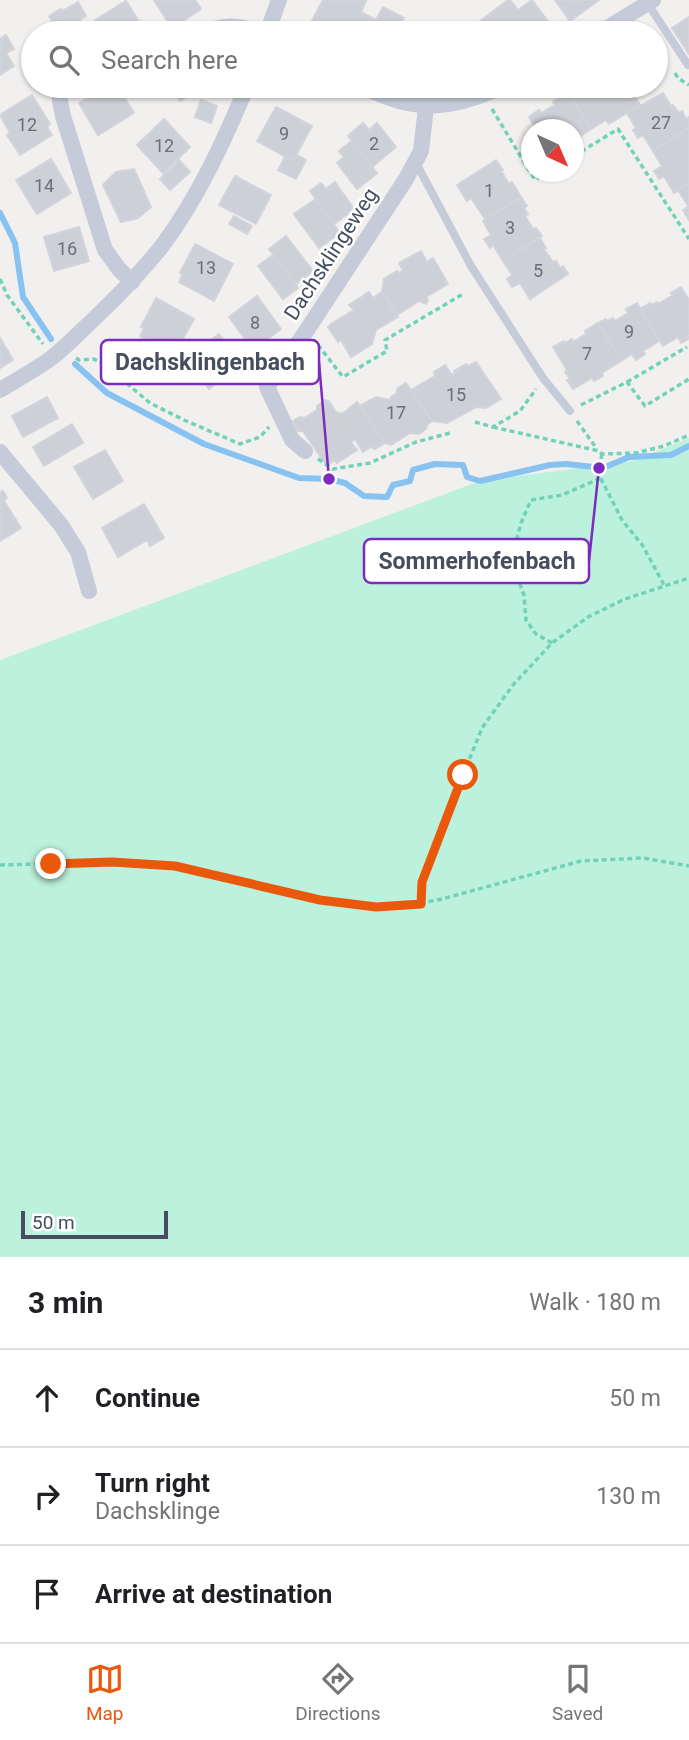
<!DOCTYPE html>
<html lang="en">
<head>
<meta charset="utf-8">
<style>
  :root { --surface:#fff; --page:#f2f2f2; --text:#202124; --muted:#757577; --line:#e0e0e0; --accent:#ea580c }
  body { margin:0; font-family:Roboto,sans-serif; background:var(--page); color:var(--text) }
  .compass { position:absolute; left:521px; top:119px; width:63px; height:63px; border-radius:50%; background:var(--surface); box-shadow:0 2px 5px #0004; rotate:136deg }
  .scale { position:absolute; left:21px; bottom:18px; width:147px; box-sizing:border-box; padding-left:7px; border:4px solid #464d5e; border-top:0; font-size:19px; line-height:24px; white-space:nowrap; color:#464d5e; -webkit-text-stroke:5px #fff; paint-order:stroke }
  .stop { position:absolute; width:21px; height:21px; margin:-16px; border:5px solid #ea580c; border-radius:50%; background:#fff }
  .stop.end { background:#ea580c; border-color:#fff; box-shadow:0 2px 7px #0008 }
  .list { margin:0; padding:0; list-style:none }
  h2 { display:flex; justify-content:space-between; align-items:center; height:91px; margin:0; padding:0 28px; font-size:30px }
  h2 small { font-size:23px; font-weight:400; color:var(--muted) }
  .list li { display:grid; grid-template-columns:46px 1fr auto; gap:21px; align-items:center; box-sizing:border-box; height:98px; padding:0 28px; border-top:2px solid var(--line) }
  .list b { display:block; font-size:26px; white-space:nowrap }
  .list p { margin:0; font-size:23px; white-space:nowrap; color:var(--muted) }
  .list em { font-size:23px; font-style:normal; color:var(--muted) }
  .icon { flex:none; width:38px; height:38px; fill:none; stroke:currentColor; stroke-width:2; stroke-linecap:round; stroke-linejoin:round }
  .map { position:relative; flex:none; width:689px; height:1257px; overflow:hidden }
  .search { position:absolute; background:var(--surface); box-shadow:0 2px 5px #0004; left:21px; right:21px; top:21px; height:77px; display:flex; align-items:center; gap:18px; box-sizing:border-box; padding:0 24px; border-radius:38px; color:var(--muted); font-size:26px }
  .sheet { height:385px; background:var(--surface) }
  nav { display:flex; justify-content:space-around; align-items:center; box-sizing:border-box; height:98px; border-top:2px solid var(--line); background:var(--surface); font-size:19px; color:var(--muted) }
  nav a { display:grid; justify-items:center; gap:4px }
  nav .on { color:var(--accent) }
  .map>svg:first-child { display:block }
  .green { fill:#bcf1dd }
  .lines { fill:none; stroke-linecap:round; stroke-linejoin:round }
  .stream { stroke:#87c2f0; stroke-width:6 }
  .building { fill:#ced0d7; stroke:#d3d3db; stroke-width:2 }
  .path { stroke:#72d1b8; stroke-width:3.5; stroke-dasharray:5 3.5; stroke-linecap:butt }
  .lane { stroke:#c5cbd8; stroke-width:8 }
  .street { stroke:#c5cbd8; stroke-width:16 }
  .route { stroke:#ea580c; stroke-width:9 }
  .labels { text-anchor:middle; stroke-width:5; stroke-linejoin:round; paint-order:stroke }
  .number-label { font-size:18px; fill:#686e7c }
  .street-label { font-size:21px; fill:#464d5e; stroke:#fff }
  .leader { fill:none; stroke:#7b2cbf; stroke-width:2.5 }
  .callout-dot { fill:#7b2cbf; stroke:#fff; stroke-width:2.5 }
  .callout { fill:#fff; stroke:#7b2cbf; stroke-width:2.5 }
  .callout-label { font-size:23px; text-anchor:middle; font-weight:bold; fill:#464d5e }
</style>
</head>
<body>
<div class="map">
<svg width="689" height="1257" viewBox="0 0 689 1257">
  <rect width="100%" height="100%" fill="#f2f0ef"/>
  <path class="green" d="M689 438V1257H0V660L480 481 633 461Z"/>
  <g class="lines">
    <g class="stream">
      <path d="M0 213 15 243 23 297 51 339"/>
      <path d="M75 364 107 393 204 444 299 478 329 479 345 483 364 496 387 497 393 485 410 481 413 470 435 464 463 465 467 477 480 481 550 465 566 464 603 468 629 457 671 455 689 446"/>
    </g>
  </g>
  <g class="building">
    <path d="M154 0H195L201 9 172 28Z"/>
    <path d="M323 0H364L366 1 361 12 376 20 383 7 404 18 396 33H307L306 32Z"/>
    <path d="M508 0H510L518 10 532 0 550 24 539 33H532L529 30 524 33H481L475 25Z"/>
    <path d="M555 0H599L570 21Z"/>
    <path d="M126 1 141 25 128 33H104L95 20Z"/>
    <path d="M78 2 86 16 80 19 88 33H59L49 16 61 9 62 11Z"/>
    <path d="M689 17V54L672 28Z"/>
    <path d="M457 23 459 33H432L431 27Z"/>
    <path d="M431 27 432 33H406L405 31Z"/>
    <path d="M6 35 14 49 6 53 14 66 0 75V39Z"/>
    <path d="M107 86H117L134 113 98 135 79 103Z"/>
    <path d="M170 86H197L200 89 180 101Z"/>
    <path d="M197 86H212L202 92Z"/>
    <path d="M574 86H631L633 88 631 90 640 105 609 124 606 120 591 129 567 90Z"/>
    <path d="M567 90 591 129 576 139 574 137V130H537L529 117 539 110 541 113 555 105 553 102Z"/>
    <path d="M663 93 671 106 673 105 679 113 682 111 686 119 689 117V128L653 151 643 135 638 138 633 130 636 128 627 113Z"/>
    <path d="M32 95 50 124 47 127 52 135 20 155 7 135 10 133 0 115Z"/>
    <path d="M201 100 217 106 211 123 195 117Z"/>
    <path d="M276 107 312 126 293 161 257 141Z"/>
    <path d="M164 119 190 147 163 173 137 145Z"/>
    <path d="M363 123 369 130 377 123 396 147 372 167 348 136Z"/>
    <path d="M689 128V183L674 193 664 176 659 179 654 171 662 166 653 151Z"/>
    <path d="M352 141 377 173 357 189 337 163 344 157 339 151Z"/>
    <path d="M297 155 306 160 296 179 278 170 285 157 293 161Z"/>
    <path d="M51 159 71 193 37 214 16 180Z"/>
    <path d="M179 160 190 172 170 190 160 179Z"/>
    <path d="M496 160 503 170 501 171 509 184 512 182 521 197 485 219 471 198 467 201 457 185Z"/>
    <path d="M134 169 151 207 138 218 121 222 103 185 116 172Z"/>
    <path d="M235 176 271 195 256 224 219 205Z"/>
    <path d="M335 182 354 209 334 224 310 191 321 183 326 189Z"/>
    <path d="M689 183V220L683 210 689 207 678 190Z"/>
    <path d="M521 197 527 206 524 208 528 214 525 216 533 229 536 228 542 236 503 261 493 245 490 248 484 239 491 235 483 221Z"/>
    <path d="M316 199 340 233 319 248 294 214Z"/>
    <path d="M234 216 252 226 247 234 229 224Z"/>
    <path d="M79 227 89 261 54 271 44 237Z"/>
    <path d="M286 236 313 271 296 284 269 249Z"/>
    <path d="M540 238 546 248 544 249 553 262 556 261 560 268 563 266 568 274 530 299 520 283 512 287 507 279 512 275 503 261Z"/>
    <path d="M195 244 233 264 214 301 179 282 183 274 180 273Z"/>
    <path d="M421 251 427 262 433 258 448 284 426 297 428 300 426 304 419 301 397 315 382 292 384 279 397 271 398 273 403 271 399 263Z"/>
    <path d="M273 255 298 288 283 299 258 266Z"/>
    <path d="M681 287 689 300V334H687L689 339 681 343 678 337 663 346 640 309 650 303 651 305 657 302 658 304 673 295 671 293Z"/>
    <path d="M369 292 373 298 382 292 398 317 376 330 372 344 351 357 341 340 338 342 328 327 331 324 354 310 349 305Z"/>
    <path d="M257 296 281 329 253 350 229 317Z"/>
    <path d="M156 298 194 319 174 355 140 336 144 328 141 327Z"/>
    <path d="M637 303 659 341 643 351 645 354 636 360 632 354 621 361 598 323 606 319 607 321 613 318 615 321 628 313 626 309Z"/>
    <path d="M598 323 621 361 602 373 603 376 594 381 592 378 573 389 567 380 570 379 565 372 567 370 553 347 564 341 565 343 572 339 573 342 586 334 585 331Z"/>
    <path d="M219 334 242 363 225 376 202 346Z"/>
    <path d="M0 338 13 360 0 368Z"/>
    <path d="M202 346 225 376 209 389 185 359Z"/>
    <path d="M476 362 501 399 486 408 476 407 447 423 432 421 411 390 435 376 434 372 445 365 452 375 455 373 454 371 466 364 468 366Z"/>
    <path d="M406 383 432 421 427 425 426 429 419 434 410 433 391 445 385 443 359 406 376 397 390 400 392 396 397 393V389Z"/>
    <path d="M47 397 58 418 23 437 12 416Z"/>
    <path d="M325 400 329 401 336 412 342 414 357 402 385 443 375 449 371 447 363 452 355 439 351 442 357 450 337 463 334 460 329 464 324 462 303 431H298L293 421 300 417 304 418 317 410V406Z"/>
    <path d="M72 424 83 443 44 466 33 447Z"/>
    <path d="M105 450 123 481 93 499 74 467Z"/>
    <path d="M3 491 7 498 0 502V492Z"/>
    <path d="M4 501 21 528 0 541V503Z"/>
    <path d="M144 504 164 538 150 546 147 540 118 557 102 528Z"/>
  </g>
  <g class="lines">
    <g class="path">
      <path d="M675 73 678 78 689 85"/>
      <path d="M492 109 535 180 548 172"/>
      <path d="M574 156 618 129 689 239"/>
      <path d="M0 279 7 295 43 344"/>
      <path d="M318 345 343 377 387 351 385 340 463 294"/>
      <path d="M76 358 79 360 94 359 105 365 150 403 184 420 240 444 260 437 269 427"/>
      <path d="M627 382 687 347"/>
      <path d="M581 405 627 382 645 406 689 379"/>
      <path d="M577 421 597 449"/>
      <path d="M475 422 493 427 520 411 536 389"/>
      <path d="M493 427 599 451 602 454 636 453 664 446 689 435"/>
      <path d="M602 454 598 473 622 520 643 546 664 585"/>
      <path d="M318 459 333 469 370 463 416 442 450 433"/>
      <path d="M552 643 536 634 526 620 524 595 511 561 521 523 531 500 562 495 601 478"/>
      <path d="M0 865 112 862 175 866 320 900 376 907 421 903 442 899 581 861 643 858 689 866"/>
      <path d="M421 903 422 882 463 775 482 728 513 685 552 643 588 617 625 599 689 578"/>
    </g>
    <g class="lane">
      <path d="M648 4 688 65"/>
      <path d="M415 161 471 266 543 378 570 411"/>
    </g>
    <g class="street">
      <path d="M197 33C221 26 236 23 259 33"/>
      <path d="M267 33 279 0"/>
      <path d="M599 33 653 0"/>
      <path d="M64 86 60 88V101L63 116 105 250 119 269 132 282"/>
      <path d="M362 86C415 113 450 111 503 86"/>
      <path d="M0 390C18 379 37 369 54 356 69 344 83 329 97 316 120 294 142 271 162 246 198 198 224 141 247 86"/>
      <path d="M305 451 292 440 267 387 307 330 406 179 421 151 426 107"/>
      <path d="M0 452 61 525 78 552 89 591"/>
    </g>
  </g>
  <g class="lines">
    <path class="route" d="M51 864 112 862 175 866 320 900 376 907 421 904 422 882 463 775"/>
  </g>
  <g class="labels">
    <g class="number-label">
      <text x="661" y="129">27</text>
      <text x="27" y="131">12</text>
      <text x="284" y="140">9</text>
      <text x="374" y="150">2</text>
      <text x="164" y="152">12</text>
      <text x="44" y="192">14</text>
      <text x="489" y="197">1</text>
      <text x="510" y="234">3</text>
      <text x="67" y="255">16</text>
      <text x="206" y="274">13</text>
      <text x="538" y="277">5</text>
      <text x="255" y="329">8</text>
      <text x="629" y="338">9</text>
      <text x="587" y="360">7</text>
      <text x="456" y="401">15</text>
      <text x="396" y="419">17</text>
    </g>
    <g class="street-label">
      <text transform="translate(331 254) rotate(-57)" y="7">Dachsklingeweg</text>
    </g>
  </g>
  <path class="leader" d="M329 479L319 362M599 468L589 561"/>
  <g class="callout-dot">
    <circle cx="329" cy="479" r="7"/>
    <circle cx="599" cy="468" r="7"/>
  </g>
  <g class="callout">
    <rect x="101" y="340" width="218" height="44" rx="7"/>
    <rect x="364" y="539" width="225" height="44" rx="7"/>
  </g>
  <g class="callout-label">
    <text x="210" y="370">Dachsklingenbach</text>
    <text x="477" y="569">Sommerhofenbach</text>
  </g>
</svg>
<svg class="compass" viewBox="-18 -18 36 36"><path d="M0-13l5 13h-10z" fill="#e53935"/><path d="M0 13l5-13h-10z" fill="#757577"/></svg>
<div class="scale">50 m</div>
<div class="stop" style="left:463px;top:775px"></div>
<div class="stop end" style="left:51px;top:864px"></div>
<div class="search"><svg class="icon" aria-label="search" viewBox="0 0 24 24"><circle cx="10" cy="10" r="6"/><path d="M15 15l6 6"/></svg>Search here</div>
</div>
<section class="sheet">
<h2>3 min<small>Walk · 180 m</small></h2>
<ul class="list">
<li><svg class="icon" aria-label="ahead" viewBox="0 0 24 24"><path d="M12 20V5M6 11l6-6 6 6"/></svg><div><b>Continue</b></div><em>50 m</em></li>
<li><svg class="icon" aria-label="right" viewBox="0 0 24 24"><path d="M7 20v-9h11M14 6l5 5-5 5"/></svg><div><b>Turn right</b><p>Dachsklinge</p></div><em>130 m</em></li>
<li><svg class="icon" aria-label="arrive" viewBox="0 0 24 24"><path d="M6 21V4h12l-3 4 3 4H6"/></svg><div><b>Arrive at destination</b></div></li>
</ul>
</section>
<nav>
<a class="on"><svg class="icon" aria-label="map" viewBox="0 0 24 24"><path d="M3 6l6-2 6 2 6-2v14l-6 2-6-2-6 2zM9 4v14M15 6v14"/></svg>Map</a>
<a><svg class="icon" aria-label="directions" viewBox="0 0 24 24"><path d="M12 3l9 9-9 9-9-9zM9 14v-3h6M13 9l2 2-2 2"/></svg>Directions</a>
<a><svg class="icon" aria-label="saved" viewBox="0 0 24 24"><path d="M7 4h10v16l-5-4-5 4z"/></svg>Saved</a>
</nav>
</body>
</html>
